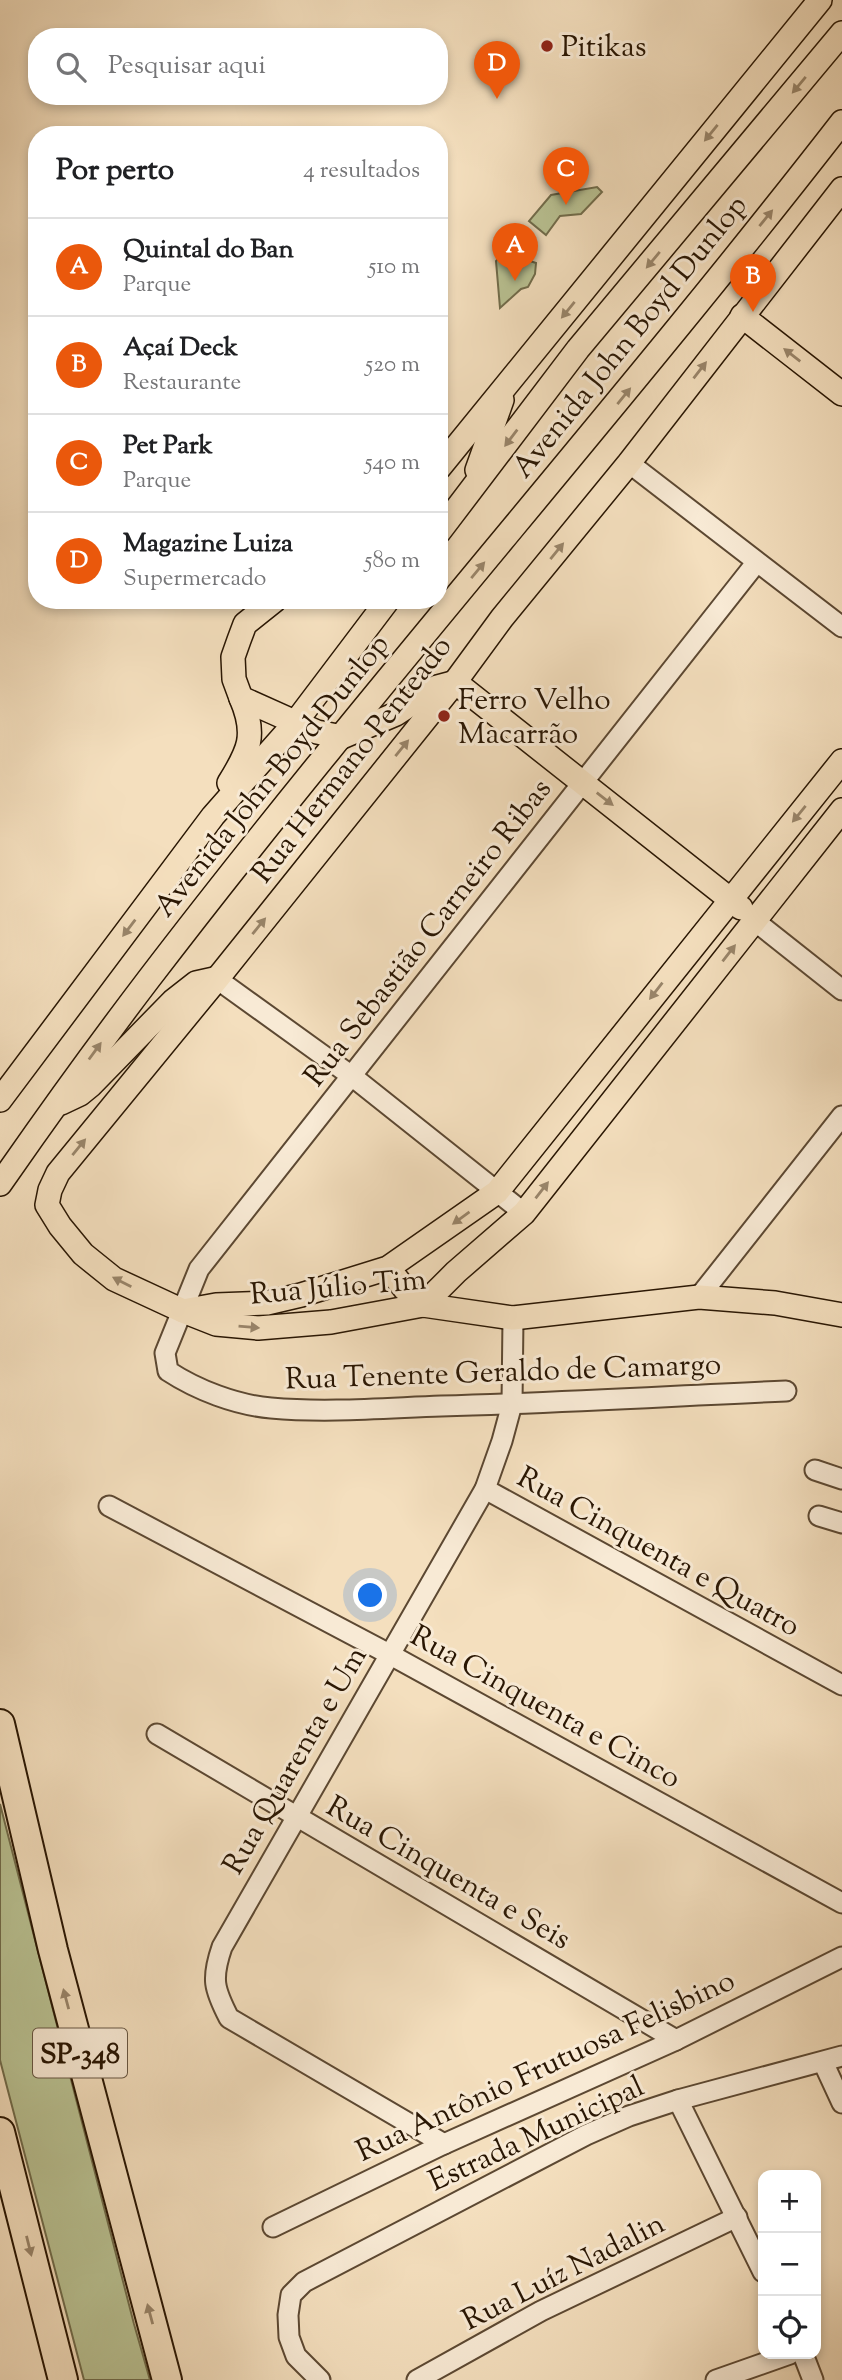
<!DOCTYPE html>
<html lang="pt">
<head>
<meta charset="utf-8">
<style>
  :root { --surface:#fff; --page:#f6f6f6; --text:#202124; --muted:#757577; --line:#e0e0e0; --accent:#ea580c }
  body { margin:0; font-family:"Sorts Mill Goudy",serif; background:var(--page); color:var(--text) }
  .controls { position:absolute; right:21px; bottom:21px; display:grid; overflow:hidden; border-radius:14px; box-shadow:0 4px 10px #0003 }
  .controls button { width:63px; height:63px; display:grid; place-items:center; padding:0; border:0; border-bottom:2px solid var(--line); background:var(--surface); color:var(--text); font:35px sans-serif }
  .you { position:absolute; left:371px; top:1596px; width:24px; height:24px; margin:-18px; border:5px solid #fff; border-radius:50%; background:#1a73e8; box-shadow:0 0 0 10px #1a73e833 }
  .badge { display:grid; place-items:center; width:46px; height:46px; border-radius:50%; background:var(--accent); color:#fff; font-size:23px; font-weight:700 }
  .pin { position:absolute; translate:-50% -58px; filter:drop-shadow(0 2px 4px #0008) }
  .pin::after { content:''; position:absolute; top:37px; width:24px; height:21px; background:inherit; clip-path:polygon(0 0,100% 0,50% 100%) }
  .list { margin:0; padding:0; list-style:none }
  h2 { display:flex; justify-content:space-between; align-items:center; height:91px; margin:0; padding:0 28px; font-size:30px }
  h2 small { font-size:23px; font-weight:400; color:var(--muted) }
  .list li { display:grid; grid-template-columns:46px 1fr auto; gap:21px; align-items:center; box-sizing:border-box; height:98px; padding:0 28px; border-top:2px solid var(--line) }
  .list b { display:block; font-size:26px; white-space:nowrap }
  .list p { margin:0; font-size:23px; white-space:nowrap; color:var(--muted) }
  .list em { font-size:23px; font-style:normal; color:var(--muted) }
  .icon { flex:none; width:38px; height:38px; fill:none; stroke:currentColor; stroke-width:2; stroke-linecap:round; stroke-linejoin:round }
  .map { position:relative; flex:none; width:842px; height:2380px; overflow:hidden }
  .search { position:absolute; background:var(--surface); box-shadow:0 4px 10px #0003; left:28px; top:28px; width:420px; height:77px; display:flex; align-items:center; gap:18px; box-sizing:border-box; padding:0 24px; border-radius:28px; color:var(--muted); font-size:26px }
  .panel { position:absolute; background:var(--surface); box-shadow:0 4px 10px #0003; left:28px; top:126px; width:420px; height:483px; border-radius:28px }
  .map>svg:first-child { display:block }
  .green { fill:#b9c293; stroke:#716c4b; stroke-width:2 }
  .lines { fill:none; stroke-linecap:round; stroke-linejoin:round }
  .minor-casing { stroke:#5c4832; stroke-width:23 }
  .major-casing { stroke:#291603; stroke-width:26 }
  .highway-casing { stroke:#291603; stroke-width:32 }
  .minor { stroke:#f8ead5; stroke-width:19 }
  .major { stroke:#f4dfbe; stroke-width:23 }
  .highway { stroke:#f4dfbe; stroke-width:28 }
  .oneway { fill:#99856a }
  .poi-dot { fill:#8f2418; stroke:#f8ead5; stroke-width:2.5 }
  .labels { text-anchor:middle; stroke-width:6; stroke-linejoin:round; paint-order:stroke }
  .shield { fill:#f8ead5; stroke:#675642; stroke-width:2 }
  .shield-label { font-size:28px; font-weight:bold; fill:#291603 }
  .poi-label { font-size:30px; fill:#291603; stroke:#f8ead5; text-anchor:start }
  .street-label { font-size:30px; fill:#291603; stroke:#f8ead5 }
</style>
</head>
<body>
<div class="map">
<svg width="842" height="2380" viewBox="0 0 842 2380">
  <rect width="100%" height="100%" fill="#f4dfbe"/>
  <filter id="stains"><feTurbulence type="fractalNoise" baseFrequency=".00286" numOctaves="4"/><feColorMatrix values="0 0 0 0 .2 0 0 0 0 .09 0 0 0 0 .02 0 0 0 .5 -.17"/></filter>
  <radialGradient id="worn" r=".72"><stop offset=".6" stop-color="#630" stop-opacity="0"/><stop offset="1" stop-color="#630" stop-opacity=".3"/></radialGradient>
  <g class="green">
    <path d="M597 187 602 192 581 214 560 216 546 235 529 221 551 195Z"/>
    <path d="M510 245 530 261 536 263 535 274 528 287 521 289 500 308 496 261Z"/>
    <path d="M0 1804 134 2324 150 2380H84L7 2087 0 2060Z"/>
  </g>
  <g class="lines">
    <g class="minor-casing">
      <g id="minor">
        <path d="M629 463 842 627"/>
        <path d="M756 563 199 1269 165 1353 168 1371C197 1390 236 1405 271 1408 326 1413 386 1408 441 1406 556 1403 671 1396 786 1391"/>
        <path d="M755 921 842 990"/>
        <path d="M217 979 353 1077 524 1213"/>
        <path d="M699 1297 842 1116"/>
        <path d="M815 1470 842 1479"/>
        <path d="M485 1489 842 1685"/>
        <path d="M109 1506 389 1654 842 1903"/>
        <path d="M819 1516 842 1523"/>
        <path d="M157 1734 676 2040"/>
        <path d="M823 2062 842 2103"/>
        <path d="M678 2100 763 2272"/>
        <path d="M444 2144 229 2018C214 1989 211 1979 222 1947L485 1489 502 1441 512 1404 513 1318"/>
        <path d="M273 2227 444 2144 676 2040 842 1957"/>
        <path d="M803 2354 813 2380"/>
        <path d="M320 2380 296 2356 289 2337 288 2315 291 2295 304 2282 586 2135 629 2116 678 2100 842 2056"/>
        <path d="M417 2380 541 2311 737 2217"/>
        <path d="M716 2380 790 2354"/>
      </g>
    </g>
    <g class="major-casing">
      <g id="major">
        <path d="M842 189 629 463 502 618 455 682 217 979 58 1173 50 1190 47 1205 60 1226 83 1254 114 1279 183 1311 216 1324 258 1328 331 1322 423 1305 513 1318 699 1297 775 1303 842 1315"/>
        <path d="M742 316 842 394"/>
        <path d="M439 468 820 0"/>
        <path d="M477 470 502 400"/>
        <path d="M439 532 578 349 842 33"/>
        <path d="M275 600 245 624 239 640 233 657 234 679 241 698 317 732 342 737 396 714 437 687 452 683"/>
        <path d="M455 682 741 908"/>
        <path d="M229 783C249 751 257 735 241 698"/>
        <path d="M0 1100 213 816 295 723 388 600"/>
        <path d="M61 1103 80 1094 91 1085 173 1001 196 983 214 979"/>
        <path d="M0 1184C48 1115 97 1047 148 980 371 688 616 413 842 122"/>
        <path d="M388 1268 405 1289 423 1305"/>
        <path d="M423 1305 456 1272 524 1213 842 810"/>
        <path d="M183 1311 216 1305 267 1303 301 1295 388 1268 497 1192 842 761"/>
      </g>
    </g>
    <g class="highway-casing">
      <g id="highway">
        <path d="M0 1724 53 1950 167 2380"/>
        <path d="M0 2132 63 2380"/>
      </g>
    </g>
    <use href="#minor" class="minor"/>
    <use href="#major" class="major"/>
    <use href="#highway" class="highway"/>
  </g>
  <defs><path id="oneway-solid" d="M-6-.8H1V-3.2L6.5 0L1 3.2V.8H-6Z" transform="scale(1.75)"/></defs>
  <g class="oneway">
    <use href="#oneway-solid" transform="translate(799 85) rotate(130)"/>
    <use href="#oneway-solid" transform="translate(711 133) rotate(129)"/>
    <use href="#oneway-solid" transform="translate(766 218) rotate(-51)"/>
    <use href="#oneway-solid" transform="translate(653 260) rotate(130)"/>
    <use href="#oneway-solid" transform="translate(568 310) rotate(129)"/>
    <use href="#oneway-solid" transform="translate(792 355) rotate(-142)"/>
    <use href="#oneway-solid" transform="translate(700 370) rotate(-52)"/>
    <use href="#oneway-solid" transform="translate(624 396) rotate(-51)"/>
    <use href="#oneway-solid" transform="translate(511 438) rotate(127)"/>
    <use href="#oneway-solid" transform="translate(557 551) rotate(-51)"/>
    <use href="#oneway-solid" transform="translate(478 570) rotate(-50)"/>
    <use href="#oneway-solid" transform="translate(402 748) rotate(-51)"/>
    <use href="#oneway-solid" transform="translate(605 799) rotate(38)"/>
    <use href="#oneway-solid" transform="translate(799 814) rotate(129)"/>
    <use href="#oneway-solid" transform="translate(259 926) rotate(-51)"/>
    <use href="#oneway-solid" transform="translate(129 928) rotate(127)"/>
    <use href="#oneway-solid" transform="translate(729 953) rotate(-52)"/>
    <use href="#oneway-solid" transform="translate(656 991) rotate(128)"/>
    <use href="#oneway-solid" transform="translate(95 1051) rotate(-54)"/>
    <use href="#oneway-solid" transform="translate(79 1147) rotate(-51)"/>
    <use href="#oneway-solid" transform="translate(542 1190) rotate(-52)"/>
    <use href="#oneway-solid" transform="translate(461 1218) rotate(144)"/>
    <use href="#oneway-solid" transform="translate(122 1282) rotate(-153)"/>
    <use href="#oneway-solid" transform="translate(249 1327) rotate(5)"/>
    <use href="#oneway-solid" transform="translate(66 1999) rotate(-105)"/>
    <use href="#oneway-solid" transform="translate(29 2246) rotate(76)"/>
    <use href="#oneway-solid" transform="translate(150 2314) rotate(-105)"/>
  </g>
  <g class="poi-dot">
    <circle cx="547" cy="46" r="7"/>
    <circle cx="444" cy="716" r="7"/>
  </g>
  <g class="labels">
    <rect class="shield" x="33" y="2028.5" width="94" height="49" rx="5"/>
    <g class="shield-label">
      <text x="80" y="2063">SP-348</text>
    </g>
    <g class="poi-label">
      <text x="561" y="56">Pitikas</text>
      <text x="458" y="709">Ferro Velho<tspan x="458" dy="34">Macarrão</tspan></text>
    </g>
    <g class="street-label">
      <text transform="translate(629 336) rotate(-51)" y="10">Avenida John Boyd Dunlop</text>
      <text transform="translate(351 759) rotate(-52)" y="10">Rua Hermano Penteado</text>
      <text transform="translate(271 775) rotate(-51)" y="10">Avenida John Boyd Dunlop</text>
      <text transform="translate(427 932) rotate(-52)" y="10">Rua Sebastião Carneiro Ribas</text>
      <text transform="translate(338 1286) rotate(-5)" y="10">Rua Júlio Tim</text>
      <text transform="translate(503 1371) rotate(-2)" y="10">Rua Tenente Geraldo de Camargo</text>
      <text transform="translate(659 1551) rotate(29)" y="10">Rua Cinquenta e Quatro</text>
      <text transform="translate(546 1706) rotate(29)" y="10">Rua Cinquenta e Cinco</text>
      <text transform="translate(294 1760) rotate(-60)" y="10">Rua Quarenta e Um</text>
      <text transform="translate(449 1872) rotate(30)" y="10">Rua Cinquenta e Seis</text>
      <text transform="translate(545 2065) rotate(-25)" y="10">Rua Antônio Frutuosa Felisbino</text>
      <text transform="translate(536 2133) rotate(-25)" y="10">Estrada Municipal</text>
      <text transform="translate(563 2271) rotate(-27)" y="10">Rua Luíz Nadalin</text>
    </g>
  </g>
  <rect width="100%" height="100%" filter="url(#stains)"/>
  <rect width="100%" height="100%" fill="url(#worn)"/>
</svg>
<div class="controls">
<button>+</button>
<button>−</button>
<button><svg class="icon" aria-label="locate" viewBox="0 0 24 24"><circle cx="12" cy="12" r="6"/><path d="M12 2v4M12 18v4M2 12h4M18 12h4"/></svg></button>
</div>
<div class="you"></div>
<div class="pin badge" style="left:515px;top:281px">A</div>
<div class="pin badge" style="left:753px;top:312px">B</div>
<div class="pin badge" style="left:566px;top:205px">C</div>
<div class="pin badge" style="left:497px;top:99px">D</div>
<div class="search"><svg class="icon" aria-label="search" viewBox="0 0 24 24"><circle cx="10" cy="10" r="6"/><path d="M15 15l6 6"/></svg>Pesquisar aqui</div>
<section class="panel">
<h2>Por perto<small>4 resultados</small></h2>
<ul class="list">
<li><span class="badge">A</span><div><b>Quintal do Ban</b><p>Parque</p></div><em>510 m</em></li>
<li><span class="badge">B</span><div><b>Açaí Deck</b><p>Restaurante</p></div><em>520 m</em></li>
<li><span class="badge">C</span><div><b>Pet Park</b><p>Parque</p></div><em>540 m</em></li>
<li><span class="badge">D</span><div><b>Magazine Luiza</b><p>Supermercado</p></div><em>580 m</em></li>
</ul>
</section>
</div>
</body>
</html>
